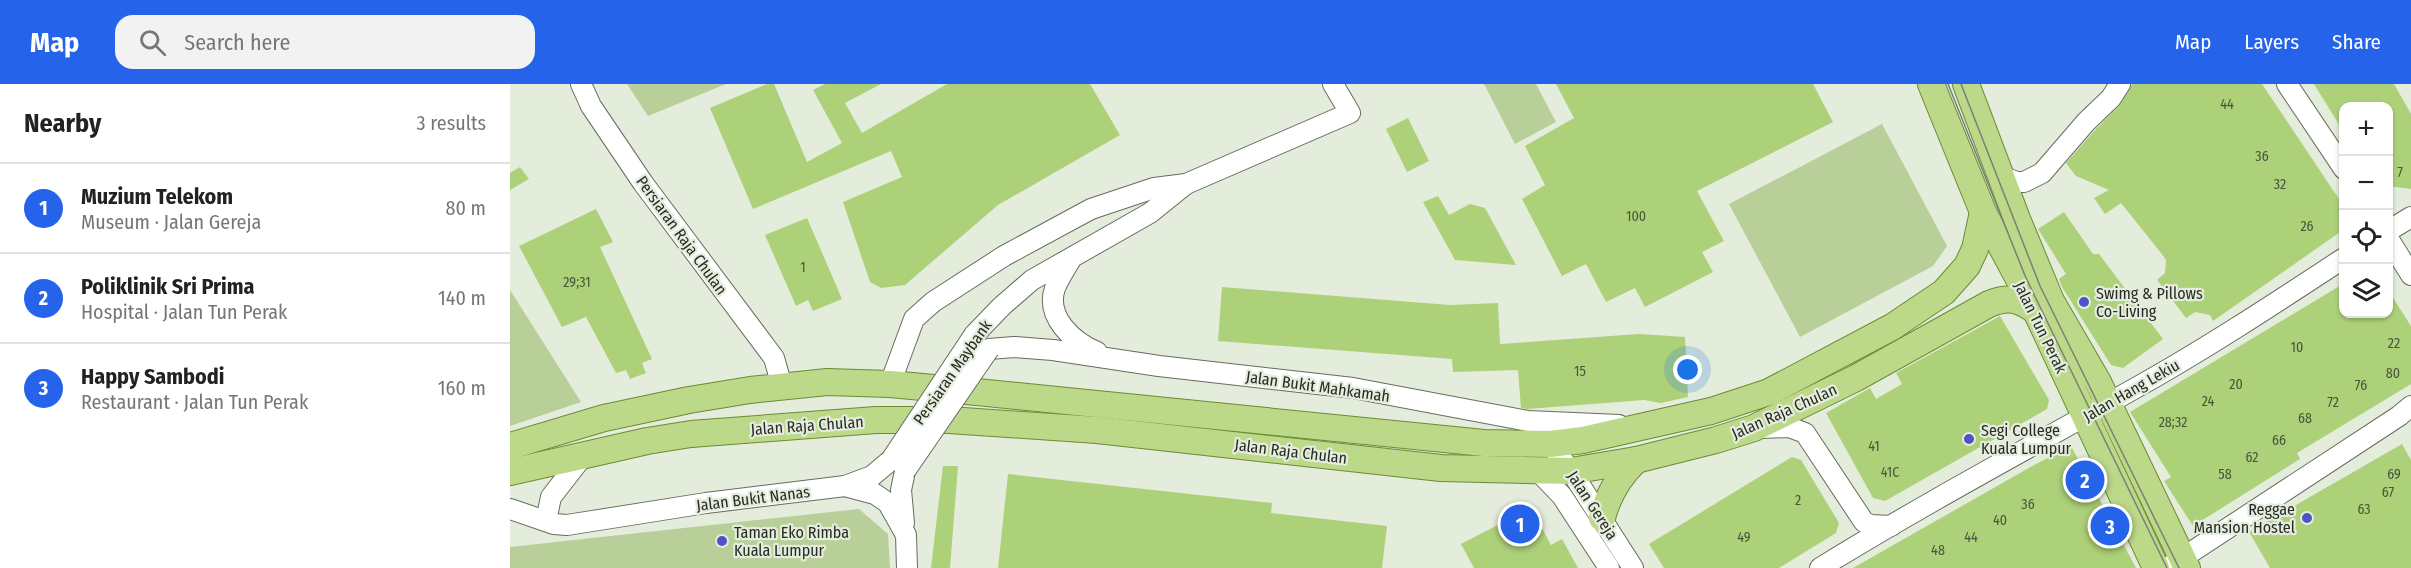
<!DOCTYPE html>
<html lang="en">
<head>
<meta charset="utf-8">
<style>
  :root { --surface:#fff; --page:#f2f2f2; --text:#222; --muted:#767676; --line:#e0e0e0; --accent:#2563eb }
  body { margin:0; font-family:"Fira Sans Condensed",sans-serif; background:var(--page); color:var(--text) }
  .controls { position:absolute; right:18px; top:18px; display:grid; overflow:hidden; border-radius:12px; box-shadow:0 2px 4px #0004 }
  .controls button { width:54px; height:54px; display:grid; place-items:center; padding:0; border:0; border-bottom:2px solid var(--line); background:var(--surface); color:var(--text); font:30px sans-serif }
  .you { position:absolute; left:1178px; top:286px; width:21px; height:21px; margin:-15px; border:4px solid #fff; border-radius:50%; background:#1a73e8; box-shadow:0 0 0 9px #1a73e833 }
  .badge { display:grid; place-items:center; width:39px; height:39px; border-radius:50%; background:var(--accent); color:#fff; font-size:20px; font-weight:700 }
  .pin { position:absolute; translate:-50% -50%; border:3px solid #fff; box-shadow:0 2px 6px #0006 }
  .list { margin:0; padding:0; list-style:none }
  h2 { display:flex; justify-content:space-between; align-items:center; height:78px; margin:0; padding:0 24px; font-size:26px }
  h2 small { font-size:20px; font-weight:400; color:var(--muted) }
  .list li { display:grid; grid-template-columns:39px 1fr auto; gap:18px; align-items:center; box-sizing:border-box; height:90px; padding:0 24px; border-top:2px solid var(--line) }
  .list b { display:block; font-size:22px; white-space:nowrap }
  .list p { margin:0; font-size:20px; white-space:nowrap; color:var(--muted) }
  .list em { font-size:20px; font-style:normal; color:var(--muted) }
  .icon { flex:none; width:33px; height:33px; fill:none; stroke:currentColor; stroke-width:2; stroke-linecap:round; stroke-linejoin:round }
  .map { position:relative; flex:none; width:1901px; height:484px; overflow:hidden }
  header { display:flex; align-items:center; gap:36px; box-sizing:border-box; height:84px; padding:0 30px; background:var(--accent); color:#fff }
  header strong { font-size:28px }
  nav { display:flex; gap:33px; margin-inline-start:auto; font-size:21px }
  .search { width:420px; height:54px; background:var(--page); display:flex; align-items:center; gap:15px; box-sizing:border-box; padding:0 21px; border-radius:18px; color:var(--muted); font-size:22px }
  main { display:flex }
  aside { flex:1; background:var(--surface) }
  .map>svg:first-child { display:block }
  .green { fill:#b8cf99 }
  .building { fill:#add179 }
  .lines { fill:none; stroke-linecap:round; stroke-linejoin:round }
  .minor-casing { stroke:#666c5e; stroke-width:22 }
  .major-casing { stroke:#6c8b33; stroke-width:28 }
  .minor { stroke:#fff; stroke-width:20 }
  .major { stroke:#bcd889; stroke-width:26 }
  .tram { stroke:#7b8076; stroke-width:1.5 }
  .minor-bridge-casing { stroke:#666c5e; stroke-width:22; stroke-linecap:butt }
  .minor-bridge { stroke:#fff; stroke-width:20 }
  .poi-dot { fill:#5052c9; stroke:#e4ecdc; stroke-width:2 }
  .labels { text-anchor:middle; stroke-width:4.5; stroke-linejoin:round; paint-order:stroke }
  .number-label { font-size:14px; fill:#49543a }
  .street-label { font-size:16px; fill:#282b25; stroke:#e4ecdc }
  .poi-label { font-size:16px; fill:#282b25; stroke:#e4ecdc; text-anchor:start }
</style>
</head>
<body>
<header>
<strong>Map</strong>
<div class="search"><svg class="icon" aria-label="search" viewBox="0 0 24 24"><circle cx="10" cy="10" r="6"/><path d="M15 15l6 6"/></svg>Search here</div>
<nav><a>Map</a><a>Layers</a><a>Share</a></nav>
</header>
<main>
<aside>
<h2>Nearby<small>3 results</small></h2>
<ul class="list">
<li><span class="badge">1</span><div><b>Muzium Telekom</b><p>Museum · Jalan Gereja</p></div><em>80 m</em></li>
<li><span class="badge">2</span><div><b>Poliklinik Sri Prima</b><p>Hospital · Jalan Tun Perak</p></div><em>140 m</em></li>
<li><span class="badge">3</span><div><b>Happy Sambodi</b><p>Restaurant · Jalan Tun Perak</p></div><em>160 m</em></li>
</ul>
</aside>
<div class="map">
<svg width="1901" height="484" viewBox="0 0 1901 484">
  <rect width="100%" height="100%" fill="#e4ecdc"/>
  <g class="green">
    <path d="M117 0H216L138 32Z"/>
    <path d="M974 0H1026L1046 38 1005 60Z"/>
    <path d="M1372 40 1437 162 1423 182 1290 253 1219 120Z"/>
    <path d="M0 206 71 318 0 342Z"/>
    <path d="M349 425 378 450 380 484H0V463Z"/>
  </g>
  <g class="building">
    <path d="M257 0H264L297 78 332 59 303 6 315 0H371L335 19 352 49 437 0H580L610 51 488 121 395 201 371 204 360 198 333 118 392 93 381 67 243 125 200 24Z"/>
    <path d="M1046 0H1303L1323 38 1187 107 1214 157 1192 168 1203 188 1135 223 1125 204 1096 218 1076 180 1052 192 1012 115 1035 101 1015 62 1064 34Z"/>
    <path d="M1622 0H1752L1833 121V146L1703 237 1700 231 1685 228 1676 234 1647 196 1655 189 1656 176 1651 169 1611 119 1595 130 1584 114 1599 106 1566 92 1556 79 1585 46 1609 22Z"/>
    <path d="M1804 0H1884L1901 30V105L1878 102V22H1833V47Z"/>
    <path d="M898 34 919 77 897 88 876 45Z"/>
    <path d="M10 83 19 95 0 106V89Z"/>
    <path d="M928 112 939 131 960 120 975 124 1006 181 945 176 913 118Z"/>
    <path d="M86 125 103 158 90 163 142 275 132 279 136 289 120 295 116 286 106 289 76 233 52 243 9 162Z"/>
    <path d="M1554 128 1583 170H1589L1653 255 1613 284 1601 281 1552 203 1549 195 1556 190 1528 145Z"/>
    <path d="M297 134 332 215 303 227 298 216 286 222 255 151Z"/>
    <path d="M1833 200V230H1878V206L1901 242V300L1787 369 1790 375 1683 442 1654 397 1661 393 1620 328Z"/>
    <path d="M712 203 940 221 988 219 990 260 1129 250 1175 253 1178 313 1151 319 1134 316 1017 325 1011 324 1008 286 943 288 942 275 708 257Z"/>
    <path d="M1490 232 1539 316 1537 325 1375 417 1363 414 1316 329 1360 304 1366 315 1392 300 1386 289Z"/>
    <path d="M1892 360 1901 376V484H1760L1739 448Z"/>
    <path d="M1561 362 1626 484H1343L1524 381Z"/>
    <path d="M1282 373 1291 376 1329 439 1326 449 1269 484H1154L1139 460Z"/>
    <path d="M433 382H448L440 484H421Z"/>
    <path d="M498 390 762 419 761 429 877 442 872 484H488Z"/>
    <path d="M1021 424 1041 461 1052 455 1068 484H964L951 460Z"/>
  </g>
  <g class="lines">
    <g class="minor-casing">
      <g id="minor">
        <path d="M71 0 81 22 133 99 264 274 272 302"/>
        <path d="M1777 0 1834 85"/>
        <path d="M1493 93 1507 98H1514L1532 89 1576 38 1601 14 1610 0"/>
        <path d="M1878 147 1901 133"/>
        <path d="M1878 154 1901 191"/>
        <path d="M561 175C556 184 549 194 545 204 535 233 563 258 587 268"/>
        <path d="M464 251 492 222 522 196 640 129 676 100 840 29 823 0"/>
        <path d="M479 265 504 263 543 266 649 282 843 304 1018 337 1109 341"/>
        <path d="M380 300 404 235 423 218 494 172 581 125 644 104 676 100"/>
        <path d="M1251 344 1279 343 1295 349 1354 438 1361 441 1381 442"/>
        <path d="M1040 360 1061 387 1123 484"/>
        <path d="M1029 388 1052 412 1099 484"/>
        <path d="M335 402 362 392 381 376"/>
        <path d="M0 425 44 440 57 441 196 419 335 402 365 410 378 419 396 451 397 484"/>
        <path d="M36 437 41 413 73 372"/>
        <path d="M394 439 391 406 395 387"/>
        <path d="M1310 484C1412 421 1517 365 1622 306 1694 266 1764 220 1834 174"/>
        <path d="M1657 484 1889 332 1901 322"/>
      </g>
    </g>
    <g class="major-casing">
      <g id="major">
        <path d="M1421 0 1473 128 1526 227 1646 484"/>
        <path d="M1456 0 1507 135 1541 217 1588 298 1677 484"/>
        <path d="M0 362 94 334 179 316 240 306 317 298 380 300 467 308 974 359 1040 360 1073 356 1201 327 1259 308 1382 243 1434 208 1457 182 1465 165 1473 128"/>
        <path d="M0 388 137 357 181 350 366 336H439L587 346 931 384 1061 387 1126 376 1206 356 1244 344 1346 294 1479 220C1499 212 1509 215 1526 227"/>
        <path d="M1092 434C1098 411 1108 393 1126 376"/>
      </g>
    </g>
    <use href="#minor" class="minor"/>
    <use href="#major" class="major"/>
    <g class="tram">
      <path d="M1438 0 1516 194 1657 484"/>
      <path d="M1451 0 1530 202 1669 484"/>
    </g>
    <g class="minor-bridge-casing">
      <g id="minor-bridge">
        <path d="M381 376 464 251"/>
        <path d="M395 387 479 265"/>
      </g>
    </g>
    <use href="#minor-bridge" class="minor-bridge"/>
  </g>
  <g class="poi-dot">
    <circle cx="1574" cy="218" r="6"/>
    <circle cx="1459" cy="355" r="6"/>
    <circle cx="1797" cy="434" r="6"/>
    <circle cx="212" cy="457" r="6"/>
  </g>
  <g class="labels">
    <g class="number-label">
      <text x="1717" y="25">44</text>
      <text x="1752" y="77">36</text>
      <text x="1890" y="93">7</text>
      <text x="1770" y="105">32</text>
      <text x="1126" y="137">100</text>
      <text x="1797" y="147">26</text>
      <text x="293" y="188">1</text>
      <text x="67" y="203">29;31</text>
      <text x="1884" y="264">22</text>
      <text x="1787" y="268">10</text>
      <text x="1070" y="292">15</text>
      <text x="1883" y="294">80</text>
      <text x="1726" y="305">20</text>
      <text x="1851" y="306">76</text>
      <text x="1698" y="322">24</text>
      <text x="1823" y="323">72</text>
      <text x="1795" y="339">68</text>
      <text x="1663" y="343">28;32</text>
      <text x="1769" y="361">66</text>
      <text x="1364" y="367">41</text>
      <text x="1742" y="378">62</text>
      <text x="1380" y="393">41C</text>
      <text x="1715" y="395">58</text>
      <text x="1884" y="395">69</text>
      <text x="1878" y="413">67</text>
      <text x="1288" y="421">2</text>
      <text x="1518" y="425">36</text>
      <text x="1854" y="430">63</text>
      <text x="1490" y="441">40</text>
      <text x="1234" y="458">49</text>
      <text x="1461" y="458">44</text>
      <text x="1428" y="471">48</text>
    </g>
    <g class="street-label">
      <text transform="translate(172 151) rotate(54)" y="6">Persiaran Raja Chulan</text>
      <text transform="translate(1531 243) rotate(64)" y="6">Jalan Tun Perak</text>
      <text transform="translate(442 288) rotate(-55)" y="6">Persiaran Maybank</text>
      <text transform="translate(808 302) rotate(8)" y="6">Jalan Bukit Mahkamah</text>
      <text transform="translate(1621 306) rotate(-30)" y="6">Jalan Hang Lekiu</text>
      <text transform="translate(1274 327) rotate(-24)" y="6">Jalan Raja Chulan</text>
      <text transform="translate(297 341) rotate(-4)" y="6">Jalan Raja Chulan</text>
      <text transform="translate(781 367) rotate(7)" y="6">Jalan Raja Chulan</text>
      <text transform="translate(243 414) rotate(-7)" y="6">Jalan Bukit Nanas</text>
      <text transform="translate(1083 421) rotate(57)" y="6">Jalan Gereja</text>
    </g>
    <g class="poi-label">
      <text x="1586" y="215">Swimg &amp; Pillows<tspan x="1586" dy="18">Co-Living</tspan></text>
      <text x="1471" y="352">Segi College<tspan x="1471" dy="18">Kuala Lumpur</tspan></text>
      <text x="1785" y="431" text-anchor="end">Reggae<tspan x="1785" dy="18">Mansion Hostel</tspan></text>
      <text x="224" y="454">Taman Eko Rimba<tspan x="224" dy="18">Kuala Lumpur</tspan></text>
    </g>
  </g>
</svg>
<div class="controls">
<button>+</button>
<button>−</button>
<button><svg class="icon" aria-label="locate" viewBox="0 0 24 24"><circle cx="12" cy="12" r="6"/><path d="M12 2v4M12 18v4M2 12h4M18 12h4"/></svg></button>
<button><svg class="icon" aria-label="layers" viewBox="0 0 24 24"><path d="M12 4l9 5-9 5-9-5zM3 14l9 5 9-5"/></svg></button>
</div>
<div class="you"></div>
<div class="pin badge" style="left:1010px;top:440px">1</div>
<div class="pin badge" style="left:1575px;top:396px">2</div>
<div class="pin badge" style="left:1600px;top:442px">3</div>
</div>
</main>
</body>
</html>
